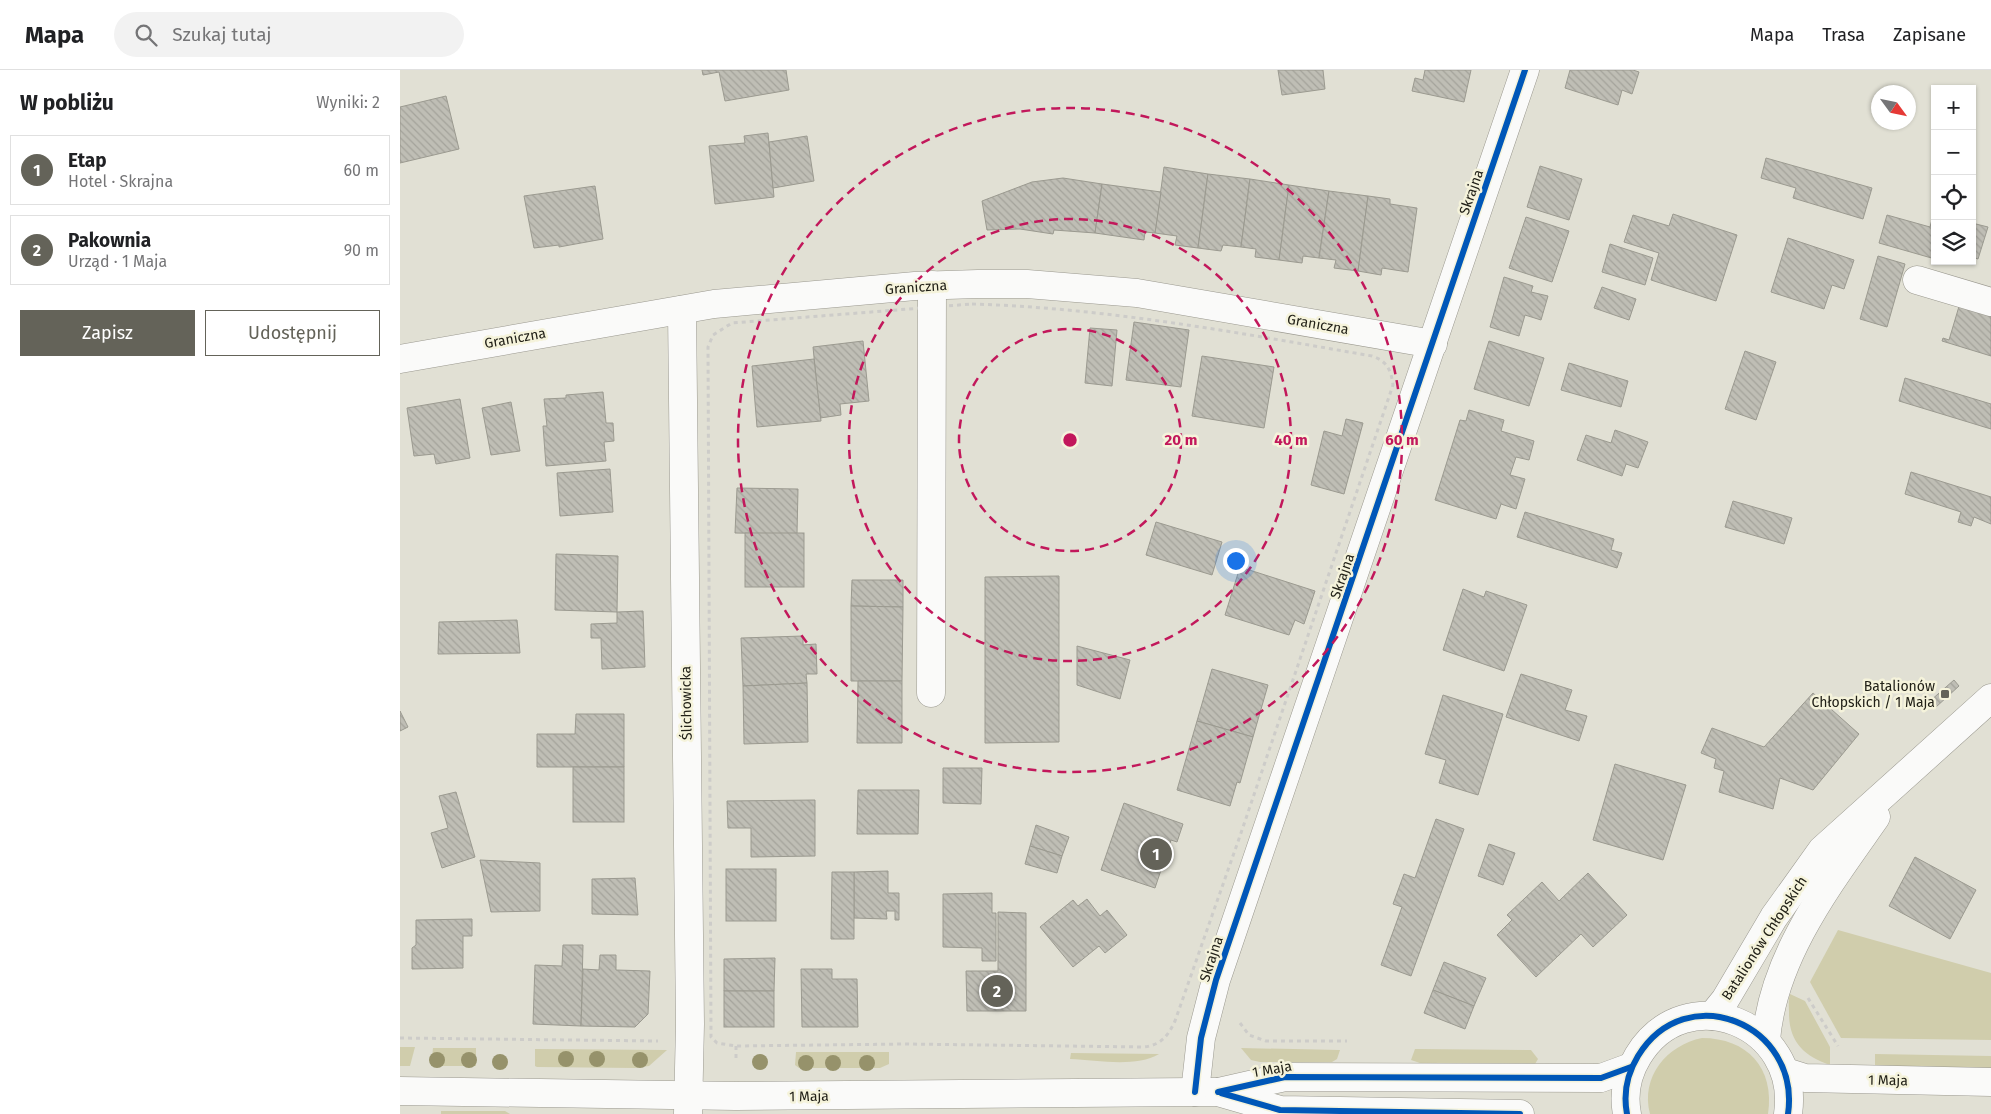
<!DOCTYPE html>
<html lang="pl">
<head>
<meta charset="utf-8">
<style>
  :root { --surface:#fff; --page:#f2f2f2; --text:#202124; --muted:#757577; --line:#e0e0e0; --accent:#646359 }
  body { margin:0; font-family:"Fira Sans",sans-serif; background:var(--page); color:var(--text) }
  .controls { position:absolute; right:15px; top:15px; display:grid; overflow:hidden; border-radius:0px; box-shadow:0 1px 4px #0004 }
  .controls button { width:45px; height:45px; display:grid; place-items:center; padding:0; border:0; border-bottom:1px solid var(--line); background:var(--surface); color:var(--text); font:25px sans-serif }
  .compass { position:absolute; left:1471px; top:15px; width:45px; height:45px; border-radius:50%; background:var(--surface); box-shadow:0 1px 4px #0004; rotate:123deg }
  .you { position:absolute; left:835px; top:490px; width:18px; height:18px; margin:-12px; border:4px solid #fff; border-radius:50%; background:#1a73e8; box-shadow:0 0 0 8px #1a73e833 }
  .badge { display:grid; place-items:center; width:32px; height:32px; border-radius:50%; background:var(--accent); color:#fff; font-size:16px; font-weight:700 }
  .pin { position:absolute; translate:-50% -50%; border:2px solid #fff; box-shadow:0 1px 5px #0006 }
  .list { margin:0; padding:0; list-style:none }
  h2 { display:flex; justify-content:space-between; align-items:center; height:65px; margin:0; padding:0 20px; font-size:21px }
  h2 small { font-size:16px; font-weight:400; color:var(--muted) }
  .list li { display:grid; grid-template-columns:32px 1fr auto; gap:15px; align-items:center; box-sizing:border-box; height:70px; margin:0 10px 10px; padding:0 10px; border:1px solid var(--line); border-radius:0px }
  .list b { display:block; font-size:19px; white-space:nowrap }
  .list p { margin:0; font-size:16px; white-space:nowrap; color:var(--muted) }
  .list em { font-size:16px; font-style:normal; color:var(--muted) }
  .actions { display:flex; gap:10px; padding:15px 20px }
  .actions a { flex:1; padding:11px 0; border:1px solid var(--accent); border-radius:0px; text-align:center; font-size:18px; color:var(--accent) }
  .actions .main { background:var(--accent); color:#fff }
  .icon { flex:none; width:28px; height:28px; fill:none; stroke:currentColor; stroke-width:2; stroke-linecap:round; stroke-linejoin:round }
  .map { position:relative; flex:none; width:1591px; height:1044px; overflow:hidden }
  header { display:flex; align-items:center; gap:30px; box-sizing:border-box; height:70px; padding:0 25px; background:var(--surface); border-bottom:1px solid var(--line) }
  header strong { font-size:24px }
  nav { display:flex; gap:28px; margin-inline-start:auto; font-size:18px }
  .search { width:350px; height:45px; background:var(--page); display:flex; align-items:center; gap:12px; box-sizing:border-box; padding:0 18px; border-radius:28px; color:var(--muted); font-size:19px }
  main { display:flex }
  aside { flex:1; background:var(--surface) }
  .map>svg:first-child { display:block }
  .green { fill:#d0cdac }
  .building { fill:url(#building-back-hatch); stroke:#9b9a90 }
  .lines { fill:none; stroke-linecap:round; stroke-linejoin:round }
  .minor-casing { stroke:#9a988f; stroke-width:29 }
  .path { stroke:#cdccc9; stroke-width:3; stroke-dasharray:4 4; stroke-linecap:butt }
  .minor { stroke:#fafaf9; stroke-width:28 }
  .cycleway-casing { stroke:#f5f3db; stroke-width:9 }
  .cycleway { stroke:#0057b8; stroke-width:6 }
  .tree { fill:#96926b }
  .ring { fill:none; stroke:#c2185b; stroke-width:2.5; stroke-dasharray:9 6 }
  .poi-dot { fill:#646359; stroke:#f5f3db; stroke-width:2 }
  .labels { text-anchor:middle; stroke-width:5; stroke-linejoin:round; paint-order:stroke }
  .street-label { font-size:14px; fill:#212017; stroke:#f5f3db }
  .poi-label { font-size:14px; fill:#212017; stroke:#f5f3db; text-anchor:end }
  .centre { fill:#c2185b; stroke:#f5f3db; stroke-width:2.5 }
  .ring-label { font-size:15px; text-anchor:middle; font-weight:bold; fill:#c2185b; stroke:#f5f3db; stroke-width:5; stroke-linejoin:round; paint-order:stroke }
</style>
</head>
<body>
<header>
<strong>Mapa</strong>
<div class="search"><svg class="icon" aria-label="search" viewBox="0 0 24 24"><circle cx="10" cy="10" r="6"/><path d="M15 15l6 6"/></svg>Szukaj tutaj</div>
<nav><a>Mapa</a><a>Trasa</a><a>Zapisane</a></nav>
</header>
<main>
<aside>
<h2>W pobliżu<small>Wyniki: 2</small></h2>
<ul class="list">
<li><span class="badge">1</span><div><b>Etap</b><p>Hotel · Skrajna</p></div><em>60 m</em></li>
<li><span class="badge">2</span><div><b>Pakownia</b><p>Urząd · 1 Maja</p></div><em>90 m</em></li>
</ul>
<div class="actions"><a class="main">Zapisz</a><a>Udostępnij</a></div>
</aside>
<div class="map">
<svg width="1591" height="1044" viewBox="0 0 1591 1044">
  <defs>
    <pattern id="building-back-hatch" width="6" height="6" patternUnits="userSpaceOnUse" patternTransform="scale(1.25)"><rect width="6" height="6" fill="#bfbeb5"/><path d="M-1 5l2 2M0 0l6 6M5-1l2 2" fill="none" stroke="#a4a39b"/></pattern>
  </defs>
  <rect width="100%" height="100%" fill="#e1e0d4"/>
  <g class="green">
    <path d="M1438 860 1591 903V970L1441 968 1410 912Z"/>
    <path d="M1390 924 1405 931 1430 977V995C1404 986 1389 972 1389 943 1389 935 1388 931 1390 924Z"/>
    <path d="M1302 968C1347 968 1375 998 1368 1044H1250C1240 1007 1267 975 1302 968Z"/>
    <path d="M0 977H15L10 996H0Z"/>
    <path d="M33 978H76V996H31Z"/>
    <path d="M841 978 940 980 937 989 932 992H860L851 990Z"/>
    <path d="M135 979 267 980 249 996 235 998 137 997 135 996Z"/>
    <path d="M1015 979 1131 980 1138 989 1135 994H1023L1011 990Z"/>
    <path d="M396 982H489V994L480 998H399L395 995Z"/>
    <path d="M671 983 759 984C735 998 697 990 670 989Z"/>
    <path d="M1475 984 1591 986V1000L1475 997Z"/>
    <path d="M41 1041H105L110 1044H41Z"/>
  </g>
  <g class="building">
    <path d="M302 0H386L389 20 325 31 319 2 303 5Z"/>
    <path d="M878 0H923L925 19 882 25Z"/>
    <path d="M1025 0H1071L1064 32 1012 21 1015 8 1023 10Z"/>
    <path d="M1170 0H1233L1239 2 1232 24 1222 20 1218 35 1165 18Z"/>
    <path d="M46 26 59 79 0 93V37Z"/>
    <path d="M368 63 374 127 315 134 309 76 345 73 344 66Z"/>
    <path d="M407 66 414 111 373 118 369 72Z"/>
    <path d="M1366 88 1472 118 1463 149 1393 128 1396 118 1361 108Z"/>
    <path d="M1140 96 1182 109 1169 150 1127 137Z"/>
    <path d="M764 97 808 104 798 178 775 175 777 166 755 163Z"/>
    <path d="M808 104 850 109 841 177 823 175 821 181 798 178Z"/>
    <path d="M663 108 702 114 695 163 654 160 653 164 620 159 587 160 582 131 632 112Z"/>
    <path d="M850 109 889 115 879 190 855 187 856 179 841 177Z"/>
    <path d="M702 114 761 122 755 163 745 162 744 170 695 163Z"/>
    <path d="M889 115 929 121 919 188 903 186 902 193 879 190Z"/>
    <path d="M195 116 203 169 159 177V175L134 178 124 126Z"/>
    <path d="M929 121 968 126 958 201 934 198 936 190 919 188Z"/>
    <path d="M968 126 990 129V134L1017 138 1008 202 982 198 981 205 958 201Z"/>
    <path d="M1534 142 1535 189 1479 173 1487 145 1530 157Z"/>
    <path d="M1273 144 1337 165 1316 231 1251 210 1259 183 1224 172 1233 145 1269 156Z"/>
    <path d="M1126 147 1169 161 1152 212 1109 198Z"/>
    <path d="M1572 153 1588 157 1578 189 1572 187Z"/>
    <path d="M1388 168 1454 190 1444 219 1432 215 1424 239 1371 222Z"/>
    <path d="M1210 174 1253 188 1245 215 1202 202Z"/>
    <path d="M1478 186 1505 194 1487 257 1460 249Z"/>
    <path d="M1104 207 1133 216 1131 222 1148 226 1141 250 1125 245 1119 266 1090 257Z"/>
    <path d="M1202 217 1236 229 1229 250 1194 238Z"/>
    <path d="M1560 233 1591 243V286L1542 271 1543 268 1549 270Z"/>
    <path d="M734 252 789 260 781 317 726 310Z"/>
    <path d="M690 258 717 260 712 316 685 313Z"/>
    <path d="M463 271 469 331 440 334 441 345 420 348 413 277Z"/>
    <path d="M1089 271 1144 288 1129 336 1074 319Z"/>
    <path d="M1345 281 1376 292 1356 350 1325 339Z"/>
    <path d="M802 286 874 297 864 358 792 346Z"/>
    <path d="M414 289 421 351 357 357 352 296Z"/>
    <path d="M1169 293 1228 311 1221 337 1161 320Z"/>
    <path d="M1505 308 1591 334V359L1499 331Z"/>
    <path d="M203 322 206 353H213L214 371 204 372 206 391 146 396 143 356H147L144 329 166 328V325Z"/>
    <path d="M60 329 70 388 36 394 34 384 14 386 7 338Z"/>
    <path d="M111 332 120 381 91 385 82 338Z"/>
    <path d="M1069 340 1104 350 1101 361 1134 371 1129 390 1116 387 1110 405 1125 409 1116 439 1101 434 1096 449 1035 430 1060 350 1066 351Z"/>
    <path d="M946 349 963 353 944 424 911 415 924 361 942 366Z"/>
    <path d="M1215 360 1248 372 1238 398 1226 394 1222 406 1177 390 1186 365 1211 373Z"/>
    <path d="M210 399 213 442 160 446 157 403Z"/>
    <path d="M1511 402 1591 427V454L1574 447 1571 456 1558 452 1561 442 1505 424Z"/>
    <path d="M337 418 398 419 397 464 335 463Z"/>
    <path d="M1333 431 1392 448 1384 474 1325 457Z"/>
    <path d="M1125 442 1214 469 1211 480 1222 483 1217 498 1117 467Z"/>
    <path d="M756 452 822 472 812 505 746 485Z"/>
    <rect x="345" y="463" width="59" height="54"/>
    <path d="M156 484 218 486 217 542 155 540Z"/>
    <path d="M840 497 915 521 904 554 895 550 889 565 825 545Z"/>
    <path d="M659 506V672L585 673V507Z"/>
    <path d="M452 510H503V537L451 536Z"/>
    <path d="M1063 519 1084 527 1086 521 1127 535 1104 601 1043 580Z"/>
    <path d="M451 536 503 537 502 611H451Z"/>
    <path d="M243 541 245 597 202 599 201 568H191V554L217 553V542Z"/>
    <path d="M117 550 120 583 38 584 39 552Z"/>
    <path d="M403 566V575L416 574 417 604H406L407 613 343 616 341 568Z"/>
    <path d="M677 576 730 590 720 629 677 615Z"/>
    <path d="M812 599 868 615 853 667 797 651Z"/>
    <path d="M1121 604 1172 620 1165 640 1187 646 1179 671 1106 647Z"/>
    <path d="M1554 610 1559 616 1536 637 1530 631Z"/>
    <path d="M458 611H502V673H457Z"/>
    <path d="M407 613 408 672 344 674 343 616Z"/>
    <path d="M1413 623 1459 664 1413 720 1380 708 1373 739 1319 722 1324 701 1314 698 1316 689 1301 683 1312 658 1364 677Z"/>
    <path d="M1043 625 1103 644 1078 725 1039 713 1046 690 1025 684Z"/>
    <path d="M0 641 8 657 0 661Z"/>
    <path d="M176 644H224V697H137V664H175Z"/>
    <path d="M797 651 853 667 840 713 837 712 830 736 777 720Z"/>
    <path d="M1215 694 1286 715 1263 790 1193 770Z"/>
    <rect x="173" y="697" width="51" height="55"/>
    <path d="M543 698H582L581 734 543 733Z"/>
    <path d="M458 720H519L518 764H457Z"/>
    <path d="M56 722 75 787 42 798 31 763 48 758 39 726Z"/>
    <path d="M415 730V786L351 787V758H328L327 731Z"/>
    <path d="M724 733 783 754 777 772 771 770 755 818 701 800Z"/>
    <path d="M1036 749 1064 759 1011 906 981 895 1002 837 993 834 1004 804 1015 808Z"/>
    <path d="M636 755 669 767 662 786 630 776Z"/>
    <path d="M1089 774 1115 783 1103 815 1078 806Z"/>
    <path d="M630 776 662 786 657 803 625 794Z"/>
    <path d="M1515 787 1576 820 1550 869 1489 836Z"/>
    <path d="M80 790 140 793V841L91 842Z"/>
    <rect x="326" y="799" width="50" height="52"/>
    <path d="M488 801V823H499V850H495V841H486L487 849 454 848V802Z"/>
    <path d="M432 802H454V869H431Z"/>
    <path d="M1188 803 1227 845 1193 877 1181 864 1136 907 1097 865 1112 850 1107 845 1142 812 1159 831Z"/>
    <path d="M235 808 238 845 192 844V809Z"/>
    <path d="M592 823V843H596V891H582V878L543 877V824Z"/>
    <path d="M687 829 700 846 707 840 727 865 705 883 699 876 673 897 640 857 673 830 678 836Z"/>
    <path d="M598 842 626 843V941H567L566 901H598Z"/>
    <path d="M72 849V866H63V898L12 899V878L16 875V850Z"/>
    <path d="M163 875H183L181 956 133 954 135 895 162 896Z"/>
    <path d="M200 885H216V900L250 901 248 944 235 957 181 956 183 899 199 900Z"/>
    <path d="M375 888 374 921H324V889Z"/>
    <path d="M1044 892 1086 908 1074 936 1033 920Z"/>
    <path d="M401 899H432V909H457L458 957H402Z"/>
    <path d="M1033 920 1074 936 1065 959 1024 943Z"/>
    <rect x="324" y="921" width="50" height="36"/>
  </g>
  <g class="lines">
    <g class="minor-casing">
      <g id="minor">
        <path d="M1517 210 1591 232"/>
        <path d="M282 240 290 954 288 1043"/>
        <path d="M0 289 314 234 515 216 578 214H627L737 223 1033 274"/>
        <path d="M531 623 532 215"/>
        <path d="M1312 946 1325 930 1374 847 1422 780 1591 628"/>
        <path d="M1366 970C1373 886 1429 814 1476 747"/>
        <path d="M1386 1002 1405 1008 1591 1012"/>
        <path d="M0 1021 336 1026 795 1022H818L880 1040 1120 1044"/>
        <path d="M795 1022 801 968 816 910 1125 0"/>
        <path d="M819 1022 885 1007 1201 1008 1231 997"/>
        <path d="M1227 1044C1223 1023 1227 1004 1238 986 1286 907 1401 954 1388 1044"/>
      </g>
    </g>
    <g class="path">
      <path d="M572 234C707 238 839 263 972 286 987 291 991 300 993 315L841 763 775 951C768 966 761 975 744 977L505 974 336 976 317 973 311 967 308 277 313 265 332 253Z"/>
      <path d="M1408 928 1438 976"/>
      <path d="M840 953 849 965 866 971H947"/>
      <path d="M0 968 258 971"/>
      <path d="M336 976V992"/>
    </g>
    <use href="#minor" class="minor"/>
    <g class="cycleway-casing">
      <g id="cycleway">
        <path d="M795 1022 801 968 816 910 1125 0"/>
        <path d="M818 1022 885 1007 1201 1008 1231 997"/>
        <path d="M821 1023 880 1040 1120 1044"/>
        <path d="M1227 1044C1223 1023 1227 1004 1238 986 1286 907 1401 954 1388 1044"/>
      </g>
    </g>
    <use href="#cycleway" class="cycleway"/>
  </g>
  <g class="tree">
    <circle cx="166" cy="989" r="8"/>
    <circle cx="197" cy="989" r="8"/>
    <circle cx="37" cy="990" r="8"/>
    <circle cx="69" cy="990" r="8"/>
    <circle cx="240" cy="990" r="8"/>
    <circle cx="100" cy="992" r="8"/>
    <circle cx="360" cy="992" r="8"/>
    <circle cx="406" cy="993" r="8"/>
    <circle cx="433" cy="993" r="8"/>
    <circle cx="467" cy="993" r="8"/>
  </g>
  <g class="ring">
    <circle cx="670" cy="370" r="111"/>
    <circle cx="670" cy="370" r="221"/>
    <circle cx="670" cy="370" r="332"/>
  </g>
  <rect class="poi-dot" x="1540" y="619" width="10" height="10" rx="2.5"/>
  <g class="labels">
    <g class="street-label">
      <text transform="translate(1071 122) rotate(-71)" y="5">Skrajna</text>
      <text transform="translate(516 217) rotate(-4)" y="5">Graniczna</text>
      <text transform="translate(918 254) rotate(10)" y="5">Graniczna</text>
      <text transform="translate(115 268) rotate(-10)" y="5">Graniczna</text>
      <text transform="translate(942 506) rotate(-71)" y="5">Skrajna</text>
      <text transform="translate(286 633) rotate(-91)" y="5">Ślichowicka</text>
      <text transform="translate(1364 868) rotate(-57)" y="5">Batalionów Chłopskich</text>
      <text transform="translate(811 889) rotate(-72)" y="5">Skrajna</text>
      <text transform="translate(872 999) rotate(-10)" y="5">1 Maja</text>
      <text transform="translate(1488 1010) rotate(1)" y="5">1 Maja</text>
      <text transform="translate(409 1026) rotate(-1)" y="5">1 Maja</text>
    </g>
    <g class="poi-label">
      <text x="1535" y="621">Batalionów<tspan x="1535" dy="16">Chłopskich / 1 Maja</tspan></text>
    </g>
  </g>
  <circle cx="670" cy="370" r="8" class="centre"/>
  <g class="ring-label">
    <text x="781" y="375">20 m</text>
    <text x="891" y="375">40 m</text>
    <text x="1002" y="375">60 m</text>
  </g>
</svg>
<div class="controls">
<button>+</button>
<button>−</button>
<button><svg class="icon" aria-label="locate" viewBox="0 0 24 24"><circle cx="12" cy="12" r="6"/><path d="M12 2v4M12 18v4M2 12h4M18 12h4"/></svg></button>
<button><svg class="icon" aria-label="layers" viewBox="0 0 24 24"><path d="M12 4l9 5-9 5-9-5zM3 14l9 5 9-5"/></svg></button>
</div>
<svg class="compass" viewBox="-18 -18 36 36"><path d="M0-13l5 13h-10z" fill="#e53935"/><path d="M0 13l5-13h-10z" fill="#757577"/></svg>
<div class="you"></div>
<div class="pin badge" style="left:756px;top:784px">1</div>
<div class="pin badge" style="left:597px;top:921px">2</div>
</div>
</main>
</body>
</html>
